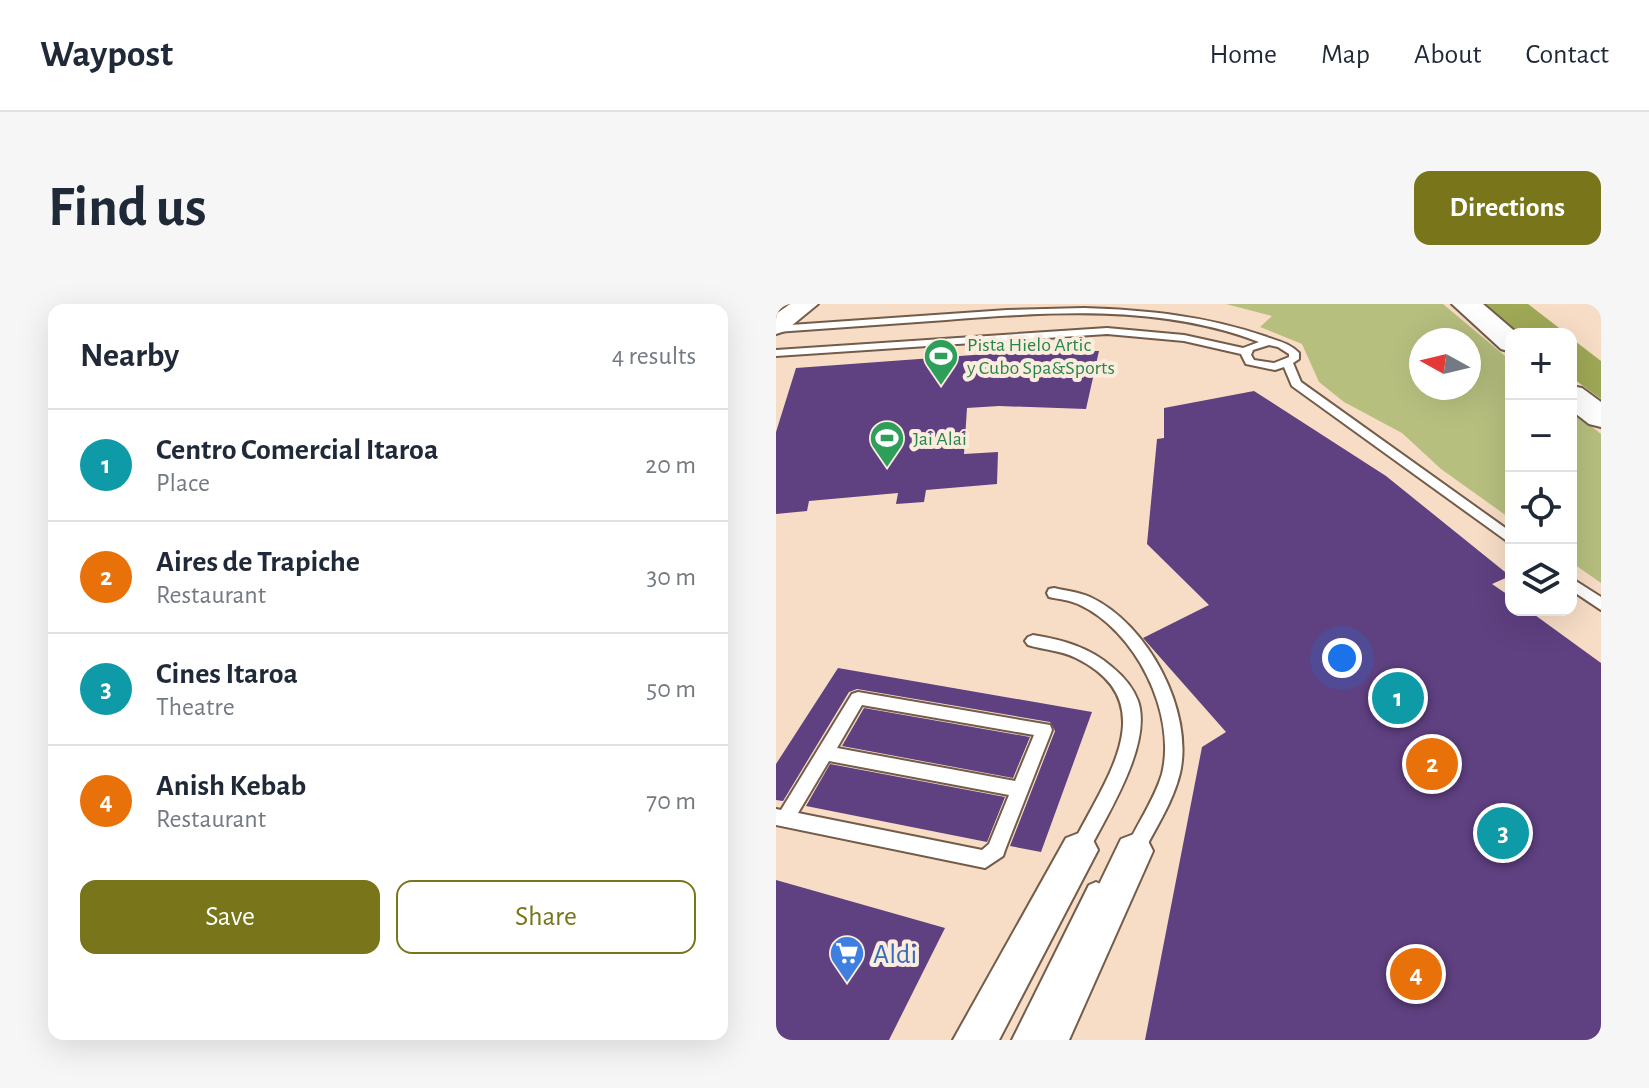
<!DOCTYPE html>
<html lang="en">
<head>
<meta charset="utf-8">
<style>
  :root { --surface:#fff; --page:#f6f6f7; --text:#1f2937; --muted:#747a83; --line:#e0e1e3; --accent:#78751a }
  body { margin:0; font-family:"Alegreya Sans",sans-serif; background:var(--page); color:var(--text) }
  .controls { position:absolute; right:24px; top:24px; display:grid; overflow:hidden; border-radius:16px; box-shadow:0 8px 32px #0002 }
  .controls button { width:72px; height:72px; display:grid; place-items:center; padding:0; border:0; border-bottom:2px solid var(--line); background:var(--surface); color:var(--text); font:40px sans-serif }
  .compass { position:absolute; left:633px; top:24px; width:72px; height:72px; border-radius:50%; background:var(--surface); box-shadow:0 8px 32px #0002; rotate:278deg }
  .you { position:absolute; left:566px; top:354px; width:28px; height:28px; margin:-20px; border:6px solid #fff; border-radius:50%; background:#1a73e8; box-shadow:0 0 0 12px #1a73e833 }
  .badge { display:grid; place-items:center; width:52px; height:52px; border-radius:50%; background:var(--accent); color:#fff; font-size:26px; font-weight:700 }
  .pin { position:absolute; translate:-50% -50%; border:4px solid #fff; box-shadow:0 2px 8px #0006 }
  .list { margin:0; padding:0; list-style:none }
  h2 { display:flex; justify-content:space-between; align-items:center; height:104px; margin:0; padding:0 32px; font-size:34px }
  h2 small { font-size:26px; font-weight:400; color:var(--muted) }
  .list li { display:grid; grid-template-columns:52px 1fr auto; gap:24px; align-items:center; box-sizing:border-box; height:112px; padding:0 32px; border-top:2px solid var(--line) }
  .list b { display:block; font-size:30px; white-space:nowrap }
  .list p { margin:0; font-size:26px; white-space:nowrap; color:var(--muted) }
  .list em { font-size:26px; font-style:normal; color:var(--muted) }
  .actions { display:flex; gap:16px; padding:24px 32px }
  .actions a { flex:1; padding:18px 0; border:2px solid var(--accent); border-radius:16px; text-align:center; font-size:28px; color:var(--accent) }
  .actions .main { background:var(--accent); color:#fff }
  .icon { flex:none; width:44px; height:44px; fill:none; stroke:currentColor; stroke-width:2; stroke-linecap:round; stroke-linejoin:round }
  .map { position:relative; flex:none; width:825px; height:736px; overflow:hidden; border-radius:16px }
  header { display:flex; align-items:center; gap:48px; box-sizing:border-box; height:112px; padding:0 40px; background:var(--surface); border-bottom:2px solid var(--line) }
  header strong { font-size:38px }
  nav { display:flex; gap:44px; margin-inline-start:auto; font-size:28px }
  .intro { display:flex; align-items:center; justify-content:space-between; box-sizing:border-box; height:192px; padding:0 48px }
  h1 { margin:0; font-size:56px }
  .button { padding:20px 36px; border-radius:16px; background:var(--accent); color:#fff; font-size:28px; font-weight:700 }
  main { display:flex; gap:48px; padding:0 48px }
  aside { flex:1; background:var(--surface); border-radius:16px; box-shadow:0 8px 32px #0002 }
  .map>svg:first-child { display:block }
  .green { fill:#b6bf7e; fill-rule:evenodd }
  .forest { fill:#9fa855 }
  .building { fill:#5f4081 }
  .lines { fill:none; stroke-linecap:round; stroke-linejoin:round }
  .service-casing { stroke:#735c49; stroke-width:4 }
  .minor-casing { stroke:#735c49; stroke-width:4 }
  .tertiary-casing { stroke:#735c49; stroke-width:4 }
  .primary-casing { stroke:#735c49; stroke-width:4 }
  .service { fill:#fff; fill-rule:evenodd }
  .minor { fill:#fff; fill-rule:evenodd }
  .tertiary { fill:#fff; fill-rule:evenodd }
  .primary { fill:#fff; fill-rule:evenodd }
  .labels { text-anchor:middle; stroke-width:8; stroke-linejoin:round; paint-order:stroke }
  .far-leisure-label { font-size:20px; fill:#27864d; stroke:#fcecde; text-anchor:start }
  .near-shop-label { font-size:28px; fill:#366cbe; stroke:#fcecde; text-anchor:start }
</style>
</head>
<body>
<header>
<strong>Waypost</strong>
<nav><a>Home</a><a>Map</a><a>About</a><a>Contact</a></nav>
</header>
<div class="intro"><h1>Find us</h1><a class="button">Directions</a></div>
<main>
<aside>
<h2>Nearby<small>4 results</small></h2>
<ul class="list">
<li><span class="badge" style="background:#0f9aa8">1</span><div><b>Centro Comercial Itaroa</b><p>Place</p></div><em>20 m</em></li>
<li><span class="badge" style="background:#e8710a">2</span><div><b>Aires de Trapiche</b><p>Restaurant</p></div><em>30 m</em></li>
<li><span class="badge" style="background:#0f9aa8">3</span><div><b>Cines Itaroa</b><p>Theatre</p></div><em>50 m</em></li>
<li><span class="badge" style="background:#e8710a">4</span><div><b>Anish Kebab</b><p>Restaurant</p></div><em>70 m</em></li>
</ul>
<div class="actions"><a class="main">Save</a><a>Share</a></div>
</aside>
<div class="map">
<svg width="825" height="736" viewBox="0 0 825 736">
  <rect width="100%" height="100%" fill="#f7ddc6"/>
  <g class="green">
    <path d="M450 0H667L735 57V215L665 165 626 129 568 98 543 78 526 40 484 23 496 12ZM693 36V84H645V36Z"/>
    <path d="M795 106 825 130V279L795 258Z"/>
  </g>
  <g class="forest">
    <path d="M703 0H752L791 30H738Z"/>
    <path d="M795 34 825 57V95L795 73Z"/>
  </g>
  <g class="building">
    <path d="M265 46 323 47 310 105 223 102 191 104 188 150 222 148 221 180 150 186 148 198 120 200 122 189 33 197 31 207 0 210V128L20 64Z"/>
    <path d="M478 87 610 172 734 272 716 280 735 293V306H752L825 359V736H369L426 443 450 428 367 334 433 301 371 240 381 135 388 134V104Z"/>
    <path d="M62 364 316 408 265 548 234 542 279 427 274 418 81 385 73 388 7 497 0 496V460Z"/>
    <path d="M88 404 254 433 237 474 66 442Z"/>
    <path d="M54 460 229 493 211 538 30 502Z"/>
    <path d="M0 576 169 624 113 736H0Z"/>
  </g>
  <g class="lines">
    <g class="service-casing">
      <g id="service">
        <path d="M308 4C372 6 431 12 491 33 504 38 513 39 523 49V55L517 59 525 78 735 228V240L516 82 508 63 499 66 470 60 465 50 408 37 331 30 0 52V46L331 24 408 31 467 44 483 38C384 0 273 8 170 16 113 20 57 24 0 28V22L231 6ZM493 41 502 43 513 50V53L498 59 478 56 475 51 477 46Z"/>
        <path d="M795 274 825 293V306L795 286Z"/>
        <path d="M278 284C290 287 303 288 314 293 372 320 418 407 404 469 397 499 378 526 365 553L358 555 351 553 349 547C360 521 378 497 386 470 401 410 360 326 302 300 293 296 282 295 273 293L271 289 273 285Z"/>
        <path d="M257 331C287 336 313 343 336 363 347 372 357 383 362 397 377 441 329 514 310 552L303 554 296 552 294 546C323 483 394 400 300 354 284 346 268 346 252 341L249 337 252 333Z"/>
        <path d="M82 388 274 421 276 426 229 546 227 552 209 564 0 521V505L5 506 76 390ZM86 401 258 431 239 477 61 444ZM53 457 233 491 213 540 206 546 22 509Z"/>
        <path d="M320 578 327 581 330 587 259 736H236L313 581Z"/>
      </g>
    </g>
    <g class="minor-casing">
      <g id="minor">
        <path d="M303 529 316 534 322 546 223 736H177L290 534Z"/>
        <path d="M358 530 371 535 377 547 293 736H248L345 535Z"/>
      </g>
    </g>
    <g class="tertiary-casing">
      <path id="tertiary" d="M14 0H42L9 27 0 30V10Z"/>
    </g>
    <g class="primary-casing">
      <g id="primary">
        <path d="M676 0H707L742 30H735V48L725 45Z"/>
        <path d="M795 82 806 84 825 98V123L813 120 795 106Z"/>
      </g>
    </g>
    <use href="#service" class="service"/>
    <use href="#minor" class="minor"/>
    <use href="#tertiary" class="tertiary"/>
    <use href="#primary" class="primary"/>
  </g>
  <defs>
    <g id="stadium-pin" transform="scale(1.8)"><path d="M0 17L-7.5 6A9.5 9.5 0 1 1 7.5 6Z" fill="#2e9e5b" stroke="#fcecde"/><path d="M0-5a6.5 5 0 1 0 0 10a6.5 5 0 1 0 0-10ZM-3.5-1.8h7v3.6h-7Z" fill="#fff"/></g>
    <g id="supermarket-pin" transform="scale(1.8)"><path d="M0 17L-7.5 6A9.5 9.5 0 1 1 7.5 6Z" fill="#3f7fe0" stroke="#fcecde"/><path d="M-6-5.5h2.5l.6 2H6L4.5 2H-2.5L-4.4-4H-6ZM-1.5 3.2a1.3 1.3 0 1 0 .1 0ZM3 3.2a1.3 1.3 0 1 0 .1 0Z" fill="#fff"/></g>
  </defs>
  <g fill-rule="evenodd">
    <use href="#stadium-pin" x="165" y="52"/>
    <use href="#stadium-pin" x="111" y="134"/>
    <use href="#supermarket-pin" x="71" y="649"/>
  </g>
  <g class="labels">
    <g class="far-leisure-label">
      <text x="191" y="47">Pista Hielo Artic<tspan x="191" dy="23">y Cubo Spa&amp;Sports</tspan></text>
      <text x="137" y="141">Jai Alai</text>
    </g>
    <g class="near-shop-label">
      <text x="97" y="659">Aldi</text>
    </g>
  </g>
</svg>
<div class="controls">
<button>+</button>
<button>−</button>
<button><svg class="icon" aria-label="locate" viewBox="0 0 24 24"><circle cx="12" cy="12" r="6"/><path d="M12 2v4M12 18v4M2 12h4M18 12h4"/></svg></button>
<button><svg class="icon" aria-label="layers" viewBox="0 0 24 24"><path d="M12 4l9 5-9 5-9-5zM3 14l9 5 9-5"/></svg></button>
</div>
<svg class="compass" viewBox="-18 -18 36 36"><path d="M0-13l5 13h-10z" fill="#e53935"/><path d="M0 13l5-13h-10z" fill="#747a83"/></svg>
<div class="you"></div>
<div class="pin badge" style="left:622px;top:394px;background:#0f9aa8">1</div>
<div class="pin badge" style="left:656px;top:460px;background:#e8710a">2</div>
<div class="pin badge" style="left:727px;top:529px;background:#0f9aa8">3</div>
<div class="pin badge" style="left:640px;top:670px;background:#e8710a">4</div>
</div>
</main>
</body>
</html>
